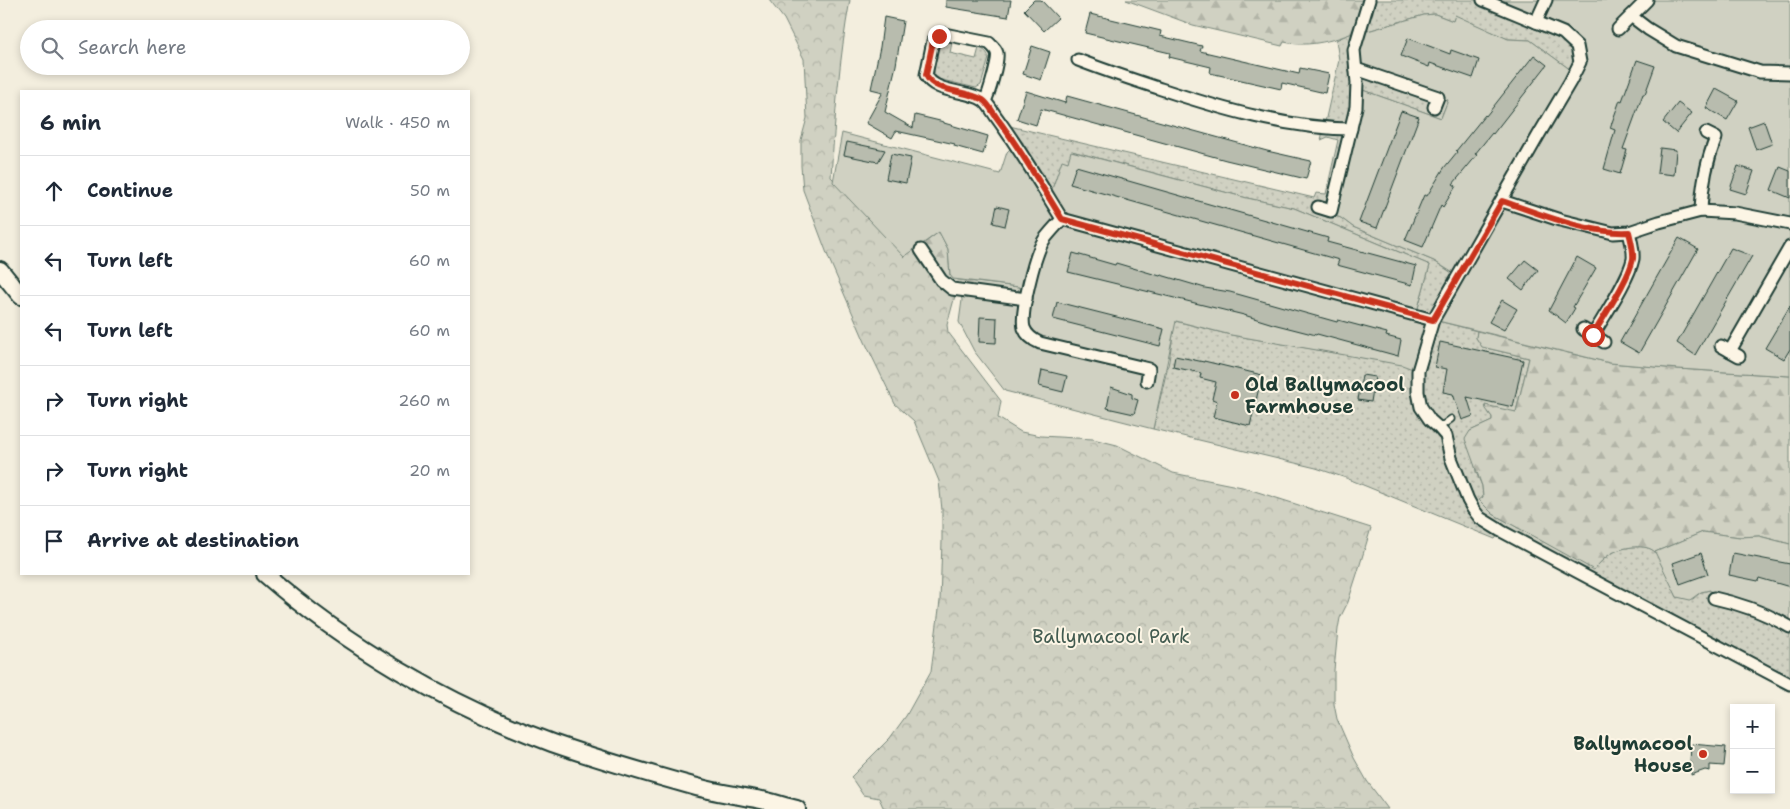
<!DOCTYPE html>
<html lang="en">
<head>
<meta charset="utf-8">
<style>
  :root { --surface:#fff; --page:#f2f2f3; --text:#1f2937; --muted:#747a83; --line:#e0e1e3 }
  body { margin:0; font-family:"Shantell Sans",sans-serif; background:var(--page); color:var(--text) }
  .controls { position:absolute; right:15px; bottom:15px; display:grid; overflow:hidden; border-radius:0px; box-shadow:0 2px 8px #0003 }
  .controls button { width:45px; height:45px; display:grid; place-items:center; padding:0; border:0; border-bottom:1px solid var(--line); background:var(--surface); color:var(--text); font:25px sans-serif }
  .stop { position:absolute; width:15px; height:15px; margin:-11px; border:4px solid #c8321e; border-radius:50%; background:#fff }
  .stop.end { background:#c8321e; border-color:#fff; box-shadow:0 1px 5px #0008 }
  .list { margin:0; padding:0; list-style:none }
  h2 { display:flex; justify-content:space-between; align-items:center; height:65px; margin:0; padding:0 20px; font-size:21px }
  h2 small { font-size:16px; font-weight:400; color:var(--muted) }
  .list li { display:grid; grid-template-columns:32px 1fr auto; gap:15px; align-items:center; box-sizing:border-box; height:70px; padding:0 20px; border-top:1px solid var(--line) }
  .list b { display:block; font-size:19px; white-space:nowrap }
  .list em { font-size:16px; font-style:normal; color:var(--muted) }
  .icon { flex:none; width:28px; height:28px; fill:none; stroke:currentColor; stroke-width:2; stroke-linecap:round; stroke-linejoin:round }
  .map { position:relative; flex:none; width:1790px; height:809px; overflow:hidden }
  .search { position:absolute; background:var(--surface); box-shadow:0 2px 8px #0003; left:20px; top:20px; width:450px; height:55px; display:flex; align-items:center; gap:12px; box-sizing:border-box; padding:0 18px; border-radius:28px; color:var(--muted); font-size:19px }
  .panel { position:absolute; background:var(--surface); box-shadow:0 2px 8px #0003; left:20px; top:90px; width:450px; height:485px; border-radius:0px }
  .map>svg:first-child { display:block }
  .grass { fill:url(#grass-dots); stroke:#78877b }
  .forest { fill:url(#forest-firs); stroke:#78877b }
  .park { fill:url(#park-crowns); stroke:#78877b }
  .garden { fill:#d0d1c2; stroke:#78877b }
  .building { fill:#b8bcae; stroke:#1f3d34 }
  .lines { fill:none; stroke-linecap:round; stroke-linejoin:round }
  .service-casing { stroke:#1f3d34; stroke-width:9 }
  .minor-casing { stroke:#1f3d34; stroke-width:15 }
  .secondary-casing { stroke:#1f3d34; stroke-width:20 }
  .service { stroke:#fcf5e5; stroke-width:5.5 }
  .minor { stroke:#fcf5e5; stroke-width:11 }
  .secondary { stroke:#fcf5e5; stroke-width:16 }
  .route { stroke:#c8321e; stroke-width:6 }
  .poi-dot { fill:#c8321e; stroke:#fcf5e5; stroke-width:2 }
  .labels { text-anchor:middle; stroke-width:4; stroke-linejoin:round; paint-order:stroke }
  .poi-label { font-size:19px; font-weight:bold; fill:#1f3d34; stroke:#fcf5e5; text-anchor:start }
  .park-label { font-size:19px; fill:#425b50; stroke:#fcf5e5 }
</style>
</head>
<body>
<div class="map">
<svg width="1790" height="809" viewBox="0 0 1790 809">
  <defs>
    <pattern id="grass-dots" width="8" height="8" patternUnits="userSpaceOnUse" patternTransform="scale(1.25)"><rect width="8" height="8" fill="#d0d1c2"/><path d="M2 2h.1M6 6h.1" fill="none" stroke="#b2b4a7" stroke-width="1.8" stroke-linecap="round"/></pattern>
    <pattern id="forest-firs" width="22" height="20" patternUnits="userSpaceOnUse" patternTransform="scale(1.25)"><rect width="22" height="20" fill="#d0d1c2"/><path d="M5 1l3.5 6h-7zM16 11l3.5 6h-7z" fill="#b2b4a7"/></pattern>
    <pattern id="park-crowns" width="20" height="18" patternUnits="userSpaceOnUse" patternTransform="scale(1.25)"><rect width="20" height="18" fill="#d0d1c2"/><path d="M2 6a3 3 0 1 1 6 0M12 15a3 3 0 1 1 6 0" fill="none" stroke="#b2b4a7"/></pattern>
  </defs>
  <rect width="100%" height="100%" fill="#f3eede"/>
  <filter id="ink" filterUnits="userSpaceOnUse"><feTurbulence type="fractalNoise" baseFrequency=".02" numOctaves="2"/><feDisplacementMap in="SourceGraphic" scale="10" xChannelSelector="R" yChannelSelector="G"/><feConvolveMatrix kernelMatrix="1 2 1 2 8 2 1 2 1" color-interpolation-filters="sRGB"/></filter>
  <g filter="url(#ink)">
    <g class="grass">
      <path d="M1369 0H1483L1536 22 1577 46 1575 73 1530 40 1508 39 1455 16 1453 21 1435 14 1424 15 1364 32 1438 97 1448 100 1441 118 1357 88 1331 213 1341 218 1353 227 1434 261 1458 277 1434 320 1477 331 1476 338 1486 348 1529 358 1516 412H1488L1492 417V421L1470 431 1476 472 1482 486 1483 497 1480 500 1493 514 1594 569C1600 563 1606 556 1614 552 1624 547 1647 543 1655 552 1665 563 1670 583 1677 597L1693 599 1701 592 1710 590 1790 627V684L1501 531 1495 539 1346 478 1316 468 1153 429 1169 361 1175 321 1231 335 1406 365 1419 304 1430 265 1294 208 1247 198 1072 151 1068 162 1062 161 1049 198 1001 124 1314 198 1316 193 1326 194 1338 140 1328 137 1321 140 1339 60 1336 40 1360 29Z"/>
      <path d="M948 41 952 42 950 53 976 59 979 48C985 50 987 52 989 58L981 85 976 88 938 79C929 70 936 58 938 47L940 44Z"/>
    </g>
    <g class="forest">
      <path d="M1126 0H1369L1360 30C1336 40 1310 48 1284 42L1282 46 1193 25Z"/>
      <path d="M939 232 948 249 950 275 958 280 1019 287 1018 292 965 287 950 283 923 244Z"/>
      <path d="M1477 331 1610 363 1678 369 1790 376V544L1759 536 1740 537 1703 532 1655 552C1646 543 1623 547 1612 553 1605 557 1599 563 1594 570L1493 514 1479 500 1483 497 1482 486 1465 439 1470 431 1492 421V417L1486 409 1485 405 1516 412 1529 358 1482 347 1476 338Z"/>
    </g>
    <path class="park" d="M769 0H850C839 59 835 117 831 177L904 254 914 246 928 270 956 292 947 325 948 332 1001 401 998 418 1021 432 1041 436 1093 439 1117 445 1173 473 1242 487 1371 528 1358 571 1348 602 1340 618 1338 629 1334 670V704L1337 719 1354 758 1367 781 1388 809H889L883 807 879 798 863 795 851 777 890 738 906 716 931 671 940 601 942 541V510L939 481 914 421 895 404 865 342 829 259 803 190 801 166V140L807 118 804 59 784 19Z"/>
    <g class="garden">
      <path d="M1483 0H1790V376L1678 369 1610 363 1434 320 1418 371 1402 365 1231 335 1176 321 1153 429 1005 391 974 351 959 322 962 300 960 291 1017 298 1019 287 953 279 950 275 948 249 939 232 904 257 833 182 842 133 1000 174 1007 152 1015 144 1049 198 1062 160 1068 162 1071 151 1247 198 1294 208 1430 265 1416 315 1433 320 1458 276 1434 261 1353 227 1341 218 1330 214 1357 88 1441 118 1448 100 1356 69 1354 50 1364 32 1424 15 1435 14 1453 21 1455 15 1508 39 1530 40 1575 73 1578 68 1571 39Z"/>
      <path d="M1703 532 1740 537 1759 536 1790 544V627L1711 599 1710 590 1701 592 1690 600 1677 597 1655 552Z"/>
    </g>
    <g class="building">
      <path d="M946 0H1011L1008 17 946 7Z"/>
      <path d="M1034 0H1041L1058 18 1044 31 1024 10Z"/>
      <path d="M1090 14 1161 31 1160 36 1202 46 1200 51 1299 74 1300 68 1329 74 1325 93 1282 83 1281 89 1210 73 1211 67 1169 57 1170 53 1085 33Z"/>
      <path d="M884 17 903 21 896 65 885 112 913 128 915 115 944 122V123L988 136 983 154 954 146 955 144 896 131 892 138 866 123 883 92 871 89 880 47Z"/>
      <path d="M1408 38 1450 54 1451 50 1479 60 1473 78 1430 63 1429 67 1401 56Z"/>
      <path d="M1032 46 1050 52 1041 80 1023 74Z"/>
      <path d="M1534 55 1547 65 1493 134 1492 133 1475 154 1477 155 1453 184 1456 186 1443 207 1441 205 1423 247 1405 240 1424 195 1427 196 1444 168 1457 152 1456 151 1485 115 1486 116Z"/>
      <path d="M1637 60 1655 66 1645 94H1643L1623 149 1627 150 1620 174 1604 169 1615 130 1610 128 1620 100 1622 101Z"/>
      <path d="M1716 89 1738 101 1727 120 1706 108Z"/>
      <path d="M1026 91 1065 103 1067 96 1267 151 1311 161 1306 179 1226 160 1041 109 1036 125 1017 119Z"/>
      <path d="M1678 103 1692 113 1676 133 1663 122Z"/>
      <path d="M1401 111 1419 117 1377 228 1359 222Z"/>
      <path d="M1764 121 1772 144 1756 150 1748 127Z"/>
      <path d="M847 142 885 150 878 162 844 155Z"/>
      <path d="M1660 148 1676 150 1674 175 1657 173Z"/>
      <path d="M891 154 911 158 906 183 886 179Z"/>
      <path d="M1076 166 1328 238 1327 242 1416 266 1412 285 1337 265 1339 260 1070 184Z"/>
      <path d="M1738 166 1754 171 1746 194 1730 189Z"/>
      <path d="M1780 167 1790 171V198L1771 190Z"/>
      <path d="M997 206 1009 209 1005 226 993 223Z"/>
      <path d="M1679 238 1698 249 1639 353 1620 342Z"/>
      <path d="M1731 248 1752 256 1695 355 1677 343Z"/>
      <path d="M1073 253 1115 265 1116 263 1160 276 1161 275 1205 288 1230 292 1337 322 1338 320 1387 333 1386 336 1401 340 1398 356 1317 334 1316 335 1273 324 1244 315 1068 272Z"/>
      <path d="M1577 257 1596 268 1573 307 1575 308 1566 323 1549 310Z"/>
      <path d="M1525 260 1538 270 1523 290 1509 279Z"/>
      <path d="M1502 300 1517 309 1504 330 1489 322Z"/>
      <path d="M1057 302 1164 329 1160 346 1053 319Z"/>
      <path d="M1790 306V349L1784 359 1765 348Z"/>
      <path d="M980 317 997 318 996 343 979 342Z"/>
      <path d="M1440 342 1523 360 1513 407 1467 397 1473 416 1462 420 1453 394 1443 392 1447 369 1435 367Z"/>
      <path d="M1175 356 1204 362V361L1262 375 1250 426 1213 417 1217 401 1212 399 1216 382 1200 378 1201 373 1173 367Z"/>
      <path d="M1042 370 1067 376 1063 392 1039 386Z"/>
      <path d="M1362 375 1375 377 1371 402 1358 400Z"/>
      <path d="M1111 387 1132 394V398L1138 400 1134 414 1107 408Z"/>
      <path d="M1701 553 1708 574 1680 584 1673 563Z"/>
      <path d="M1733 553 1790 564V587L1759 578 1758 581 1729 575Z"/>
      <path d="M1691 744 1726 747 1724 766 1710 765V771L1705 770 1691 775 1692 763H1690Z"/>
    </g>
    <g class="lines">
      <g class="service-casing">
        <path id="service" d="M1439 428 1451 419"/>
      </g>
      <g class="minor-casing">
        <g id="minor">
          <path d="M1631 16 1648 29 1676 46 1760 72 1790 73"/>
          <path d="M1536 22 1546 0"/>
          <path d="M1618 29 1647 0"/>
          <path d="M1078 60C1106 71 1134 80 1161 89 1222 109 1286 128 1351 129"/>
          <path d="M1356 69 1438 97 1434 107"/>
          <path d="M985 101C989 94 999 59 997 53 996 49 992 46 989 43L944 34 939 36 933 41 926 75C933 93 968 90 983 100 989 104 993 113 997 118 1021 151 1041 185 1062 219 1056 226 1049 233 1044 240 1035 253 1020 313 1024 328 1027 336 1033 340 1040 343L1149 369 1147 381"/>
          <path d="M1502 201 1560 220 1613 233 1629 232 1659 222 1701 211 1735 213 1790 224"/>
          <path d="M1318 207 1331 211 1356 107 1357 83 1354 50 1369 0"/>
          <path d="M1701 211C1702 185 1706 162 1716 138L1706 133"/>
          <path d="M1062 219 1433 320 1538 136 1570 82 1580 62 1577 46 1563 33 1483 0"/>
          <path d="M921 250 941 280 952 289 1026 299"/>
          <path d="M1433 320 1418 371V392L1421 407 1430 420 1439 428 1446 436 1451 458 1468 500 1473 509 1480 518 1501 531 1589 578 1790 684"/>
          <path d="M1583 329 1604 342"/>
          <path d="M1593 335C1604 316 1629 279 1633 259 1634 250 1631 241 1629 232"/>
          <path d="M1721 346 1739 356"/>
          <path d="M1730 351 1790 247"/>
          <path d="M1714 598C1742 604 1766 613 1790 627"/>
        </g>
      </g>
      <g class="secondary-casing">
        <g id="secondary">
          <path d="M0 270 21 296"/>
          <path d="M265 574C347 646 449 705 552 743 598 759 646 773 693 786 714 792 735 795 756 799 770 801 783 806 797 809"/>
        </g>
      </g>
      <use href="#service" class="service"/>
      <use href="#minor" class="minor"/>
      <use href="#secondary" class="secondary"/>
    </g>
  </g>
  <g class="lines" filter="url(#ink)">
    <path class="route" d="M939 36 933 41 926 75C933 93 968 90 983 100 989 104 993 113 997 118 1021 150 1041 185 1062 219L1433 320 1502 201C1541 214 1587 234 1629 232 1631 241 1634 250 1633 259 1629 279 1604 316 1593 335"/>
  </g>
  <g class="poi-dot">
    <circle cx="1235" cy="395" r="5"/>
    <circle cx="1703" cy="754" r="5"/>
  </g>
  <g class="labels">
    <g class="poi-label">
      <text x="1245" y="391">Old Ballymacool<tspan x="1245" dy="22">Farmhouse</tspan></text>
      <text x="1693" y="750" text-anchor="end">Ballymacool<tspan x="1693" dy="22">House</tspan></text>
    </g>
    <g class="park-label">
      <text x="1111" y="643">Ballymacool Park</text>
    </g>
  </g>
</svg>
<div class="controls">
<button>+</button>
<button>−</button>
</div>
<div class="stop" style="left:1593px;top:335px"></div>
<div class="stop end" style="left:939px;top:36px"></div>
<div class="search"><svg class="icon" aria-label="search" viewBox="0 0 24 24"><circle cx="10" cy="10" r="6"/><path d="M15 15l6 6"/></svg>Search here</div>
<section class="panel">
<h2>6 min<small>Walk · 450 m</small></h2>
<ul class="list">
<li><svg class="icon" aria-label="ahead" viewBox="0 0 24 24"><path d="M12 20V5M6 11l6-6 6 6"/></svg><div><b>Continue</b></div><em>50 m</em></li>
<li><svg class="icon" aria-label="left" viewBox="0 0 24 24"><path d="M17 20v-9H6M10 6l-5 5 5 5"/></svg><div><b>Turn left</b></div><em>60 m</em></li>
<li><svg class="icon" aria-label="left" viewBox="0 0 24 24"><path d="M17 20v-9H6M10 6l-5 5 5 5"/></svg><div><b>Turn left</b></div><em>60 m</em></li>
<li><svg class="icon" aria-label="right" viewBox="0 0 24 24"><path d="M7 20v-9h11M14 6l5 5-5 5"/></svg><div><b>Turn right</b></div><em>260 m</em></li>
<li><svg class="icon" aria-label="right" viewBox="0 0 24 24"><path d="M7 20v-9h11M14 6l5 5-5 5"/></svg><div><b>Turn right</b></div><em>20 m</em></li>
<li><svg class="icon" aria-label="arrive" viewBox="0 0 24 24"><path d="M6 21V4h12l-3 4 3 4H6"/></svg><div><b>Arrive at destination</b></div></li>
</ul>
</section>
</div>
</body>
</html>
